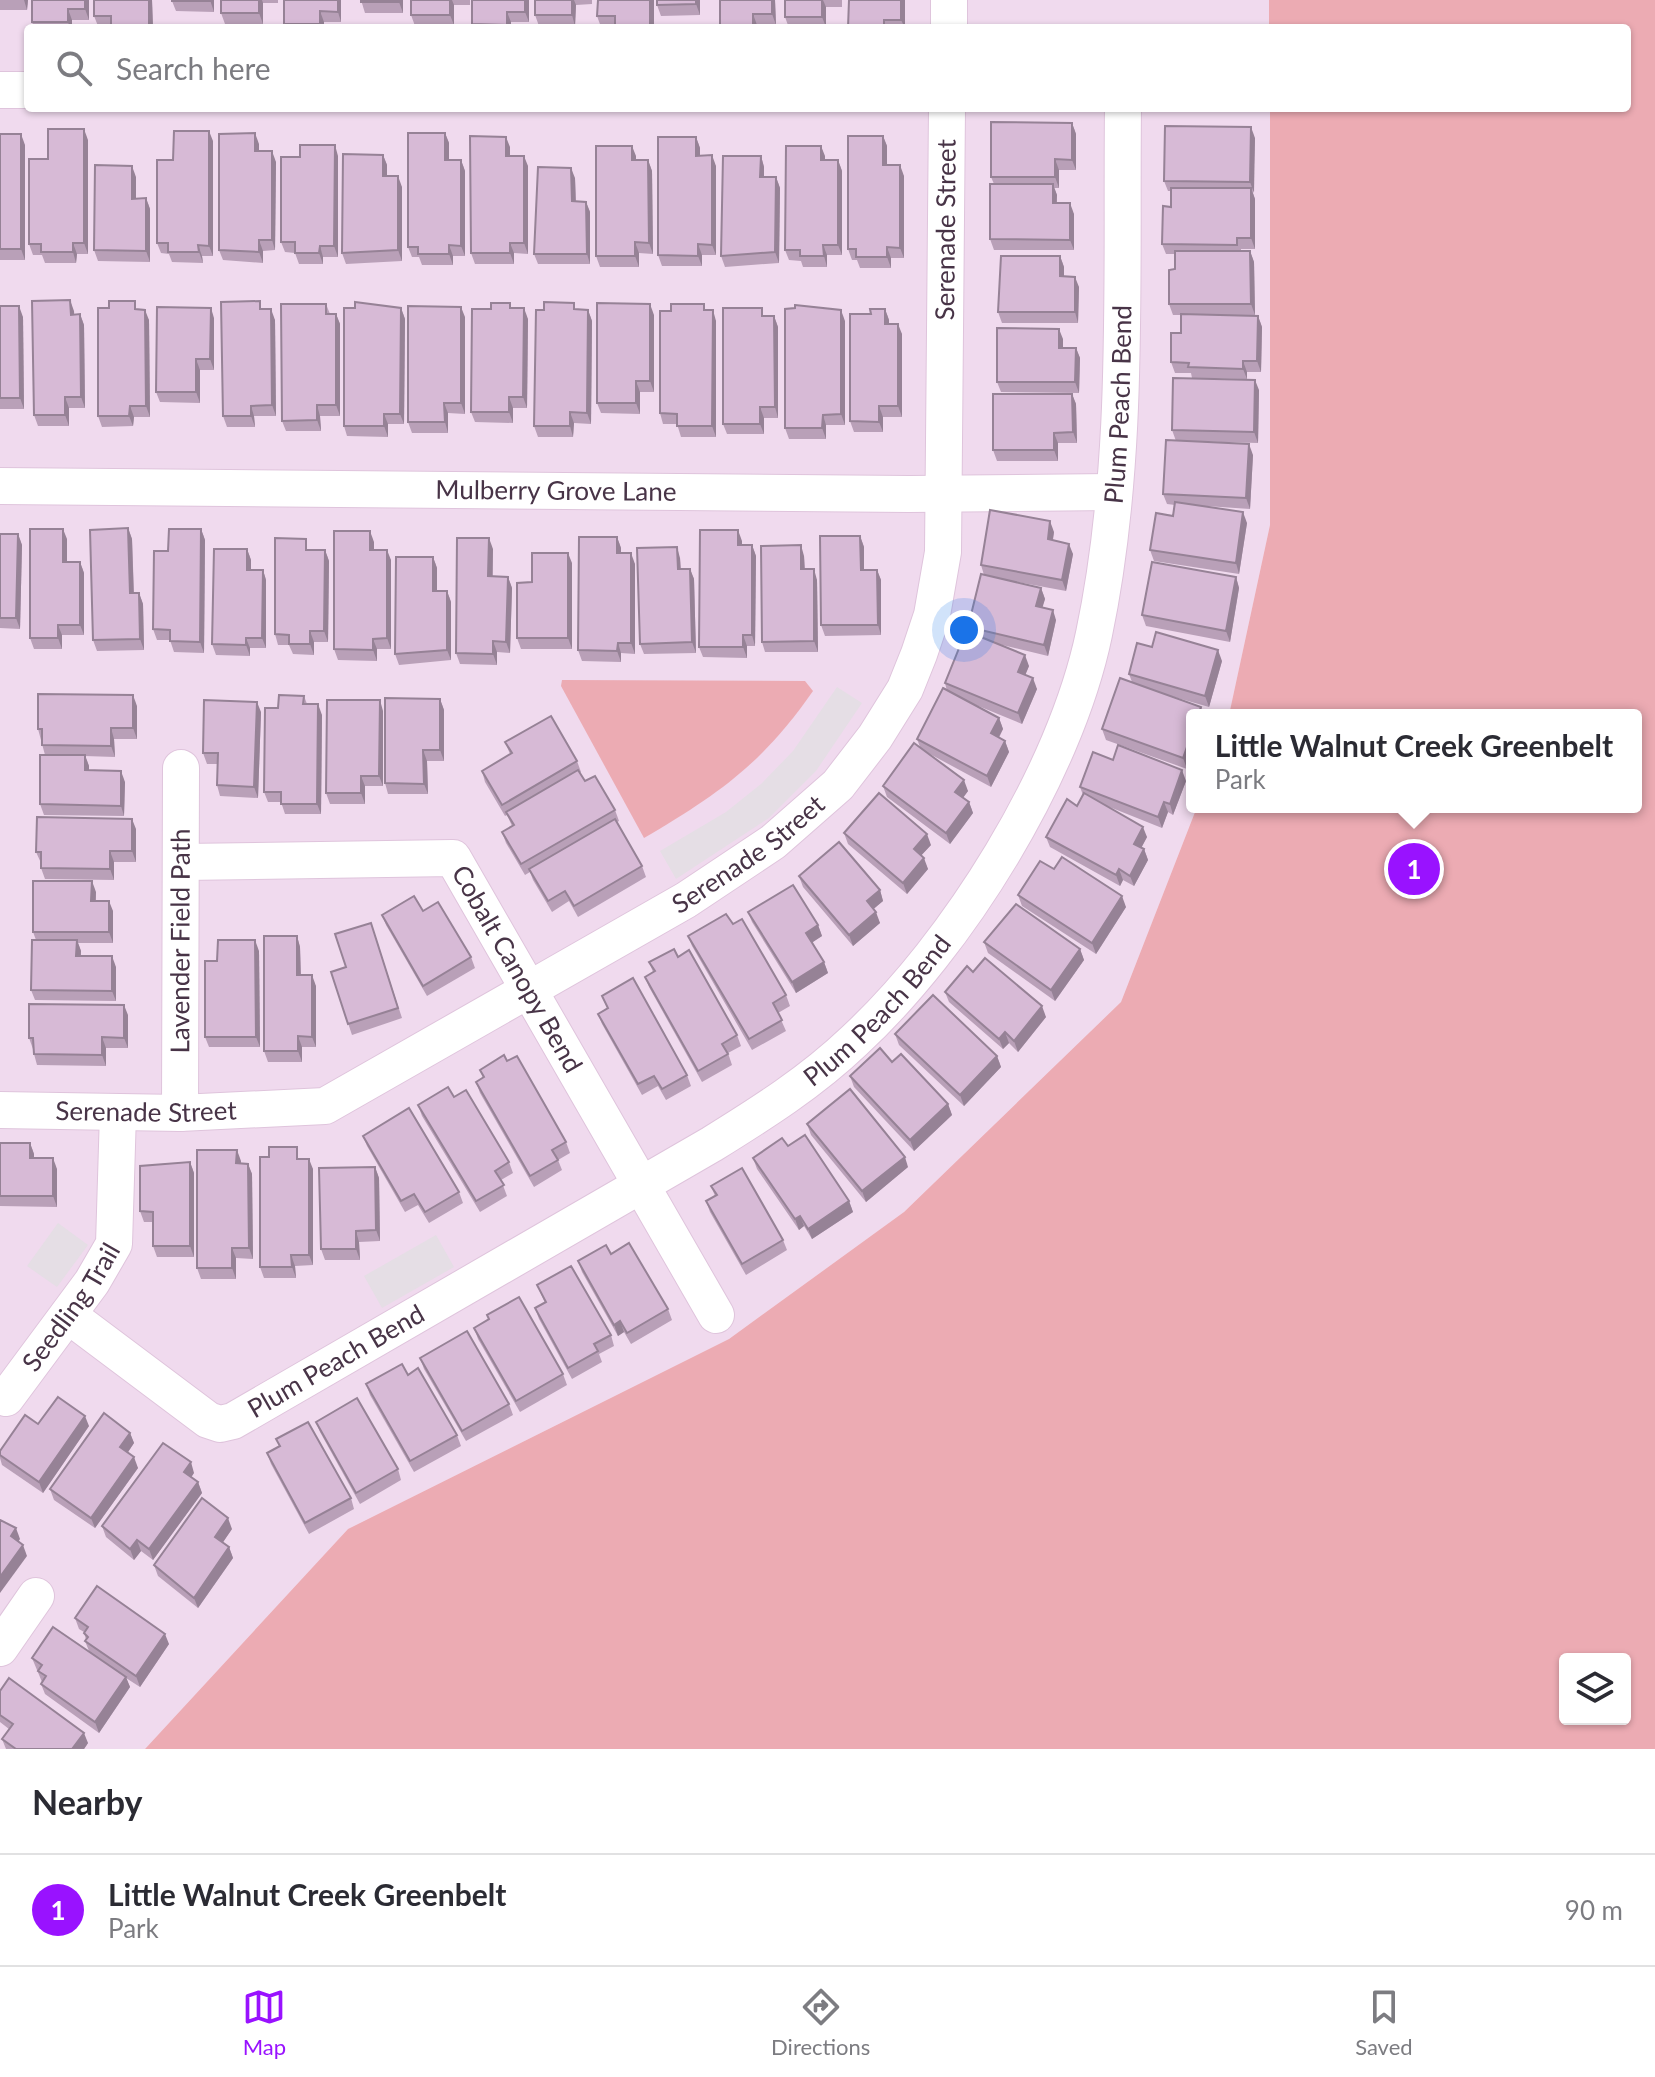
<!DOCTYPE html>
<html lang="en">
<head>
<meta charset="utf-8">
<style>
  :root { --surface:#fff; --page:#f7f7f7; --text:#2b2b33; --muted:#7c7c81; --line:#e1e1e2; --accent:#9912ff }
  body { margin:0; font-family:Lato,sans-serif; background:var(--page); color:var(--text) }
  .controls { position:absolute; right:24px; bottom:24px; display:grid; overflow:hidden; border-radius:8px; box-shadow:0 2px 6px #0004 }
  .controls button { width:72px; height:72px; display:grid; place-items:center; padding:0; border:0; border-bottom:2px solid var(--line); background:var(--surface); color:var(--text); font:40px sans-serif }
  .you { position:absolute; left:964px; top:630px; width:28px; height:28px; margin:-20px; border:6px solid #fff; border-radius:50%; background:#1a73e8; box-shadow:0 0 0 12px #1a73e833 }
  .badge { display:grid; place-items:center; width:52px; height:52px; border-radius:50%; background:var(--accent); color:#fff; font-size:26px; font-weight:700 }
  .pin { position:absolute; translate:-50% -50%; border:4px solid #fff; box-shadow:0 2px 8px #0006 }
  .popup { position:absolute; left:1186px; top:709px; width:456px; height:104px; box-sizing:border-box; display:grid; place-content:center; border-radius:8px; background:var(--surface); filter:drop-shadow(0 2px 6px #0005); font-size:26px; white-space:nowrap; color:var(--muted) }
  .popup b { font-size:30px; color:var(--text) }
  .popup::after { content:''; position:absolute; left:50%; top:100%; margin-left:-16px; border:16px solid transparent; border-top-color:var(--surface) }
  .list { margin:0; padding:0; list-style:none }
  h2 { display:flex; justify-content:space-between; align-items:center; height:104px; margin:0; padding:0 32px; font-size:34px }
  h2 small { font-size:26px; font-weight:400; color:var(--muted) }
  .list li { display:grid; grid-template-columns:52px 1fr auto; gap:24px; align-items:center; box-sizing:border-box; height:112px; padding:0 32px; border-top:2px solid var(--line) }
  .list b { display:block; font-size:30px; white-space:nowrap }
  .list p { margin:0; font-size:26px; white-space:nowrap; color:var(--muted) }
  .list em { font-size:26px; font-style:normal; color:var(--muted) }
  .icon { flex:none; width:44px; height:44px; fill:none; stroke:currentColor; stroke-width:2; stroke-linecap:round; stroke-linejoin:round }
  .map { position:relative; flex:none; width:1655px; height:1749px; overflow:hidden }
  .search { position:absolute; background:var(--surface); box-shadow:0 2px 6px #0004; left:24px; right:24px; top:24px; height:88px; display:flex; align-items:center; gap:20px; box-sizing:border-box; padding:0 28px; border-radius:8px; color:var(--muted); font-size:30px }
  .sheet { height:216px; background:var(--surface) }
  nav { display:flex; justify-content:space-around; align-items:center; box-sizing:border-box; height:112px; border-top:2px solid var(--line); background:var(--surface); font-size:22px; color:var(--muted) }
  nav a { display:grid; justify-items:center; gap:4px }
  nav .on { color:var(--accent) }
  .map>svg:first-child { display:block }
  .residential { fill:#f0daee }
  .green { fill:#ecabb3; fill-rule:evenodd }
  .parking { fill:#e5dee5 }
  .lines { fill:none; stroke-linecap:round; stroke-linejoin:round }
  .minor-casing { stroke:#dfc4dc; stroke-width:38 }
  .minor { stroke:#fff; stroke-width:36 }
  .wall { fill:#b9a0b8 }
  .shaded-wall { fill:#968296 }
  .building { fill:#d7bad6; stroke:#968296; stroke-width:2 }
  .labels { text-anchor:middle; stroke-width:6; stroke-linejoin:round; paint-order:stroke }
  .street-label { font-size:26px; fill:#483447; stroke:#fff }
</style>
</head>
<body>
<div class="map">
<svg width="1655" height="1749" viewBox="0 0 1655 1749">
  <rect width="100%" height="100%" fill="#f4e6f3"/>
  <path class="residential" d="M0 0H1269V28H28V108H1270V525L1229 715H1192V807H1197L1121 1002 904 1212 729 1339 348 1529 145 1749H0Z"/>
  <g class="green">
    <path d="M1269 0H1655V1749H145L348 1529 729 1339 904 1212 1121 1002 1197 807H1636V715H1229L1270 525V108H1627V28H1269ZM1625 1659V1719H1565V1659Z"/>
    <path d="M562 680 805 681 813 691C763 763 719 794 644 838L561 686Z"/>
  </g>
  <g class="parking">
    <path d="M837 687 862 703 816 771 769 818 676 879 660 851 726 812 761 784 793 751Z"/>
    <path d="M58 1223 88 1245 57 1287 27 1266Z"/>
    <path d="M436 1235 454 1267 382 1308 364 1276Z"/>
  </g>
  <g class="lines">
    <g class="minor-casing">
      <g id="minor">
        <path d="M949 28V0"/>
        <path d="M0 90H28"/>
        <path id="s1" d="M0 486 909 494 1112 492"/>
        <path id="s2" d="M183 862 453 858 716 1315"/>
        <path id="s3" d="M0 1110 180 1113 325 1106 686 900 773 842 838 785 875 737 905 689 919 654 932 615 943 552 947 108"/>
        <path id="s4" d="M180 1113 181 768"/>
        <path id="s5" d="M68 1315 208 1420 220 1424 233 1421 712 1144C762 1113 811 1082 854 1041 958 945 1065 773 1094 634 1130 463 1121 282 1123 108"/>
        <path id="s6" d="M6 1398 92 1282 114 1244 118 1113"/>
        <path d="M0 1648 36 1596"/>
      </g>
    </g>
    <use href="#minor" class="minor"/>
  </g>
  <g class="wall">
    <path d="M0 0H28L27 10H0Z"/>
    <path d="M32 0H89V20H72V28H34L32 22Z"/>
    <path d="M152 0 153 28H111V26H98L94 16Z"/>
    <path d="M214 0V12L176 11 172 1Z"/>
    <path d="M221 0H278V3H263V24H225L221 13Z"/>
    <path d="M284 0H341V22H324V28H285L284 24Z"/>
    <path d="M361 0H403V13H365Z"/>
    <path d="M411 0H470V5H454V25L415 26 411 15Z"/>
    <path d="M472 0H529V22H511V28H474L472 24Z"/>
    <path d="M535 0H592V4L576 5 575 26H539L535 15Z"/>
    <path d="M598 0H654V28L601 27 597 16Z"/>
    <path d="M657 0H700V15L661 16 657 5Z"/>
    <path d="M720 0H775L776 25H757V28H721Z"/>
    <path d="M785 0H842V7H826V27L789 28 785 17Z"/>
    <path d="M849 0H905V28H848Z"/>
    <path d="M1072 123 1076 134V170H1059V188H1054L1057 195V203L1074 214V250H994L990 239 994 184 991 177Z"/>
    <path d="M445 133 449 143V160H461L465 171V256H453V265H422L419 257H412L408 247Z"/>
    <path d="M0 134 25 145V260H0Z"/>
    <path d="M883 136 887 146V165L904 176V258H891V268H860L857 260H852L848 249Z"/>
    <path d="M696 137 700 148V156L716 166V255H702V266H662L658 255Z"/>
    <path d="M1255 138 1253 193 1255 199V249H1241V251H1250L1254 262 1255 315H1228L1258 316 1262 327 1261 372H1247V379L1192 378 1191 373H1175L1171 362 1181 333V315H1173L1169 304 1175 269V254H1166L1162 244 1171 207V191H1168L1164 181Z"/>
    <path d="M88 140V254H77L76 263H45L42 255H33L29 244 48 159Z"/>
    <path d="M213 141V256H202L203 263 172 262 169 254 161 253 157 243 173 160Z"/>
    <path d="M259 144V151L276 162 275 250 263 251V263L223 260 219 250Z"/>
    <path d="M821 146 825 160H838L842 171V255H827V267H803L801 261 789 260 785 250Z"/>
    <path d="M510 147V156L528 166V254L514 253V264H475L471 253Z"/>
    <path d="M383 155 387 165V176L402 187V261L346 264 342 253Z"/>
    <path d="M338 156V257H323V264H299L295 253 285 252 281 242 300 157Z"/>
    <path d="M636 156V160H648L652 171 653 254 639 253V267H600L596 256Z"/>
    <path d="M761 156 764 167V177H776L780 188 779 263 725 267 721 256Z"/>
    <path d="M136 177V198H146L150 209V262L98 261 94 250Z"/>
    <path d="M575 178 576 201 586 202 590 212V264H538L534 254Z"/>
    <path d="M1060 256 1064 267V276L1079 287 1078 323H1002L998 312Z"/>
    <path d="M70 300 74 315 80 314 84 325 85 408H69V426H38L34 415Z"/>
    <path d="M326 304 330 314H336L340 324V416H320L321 431H286L282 421Z"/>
    <path d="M0 306 23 317 24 409H0Z"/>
    <path d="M401 308 405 319 404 424H388V437L347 436 344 426Z"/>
    <path d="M512 308 528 319 527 408H513V423L475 422 471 412 491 309Z"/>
    <path d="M263 309 275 320 276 416H254L255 427H227L223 416Z"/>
    <path d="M885 309 889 320V324L902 334V417H883V432H854L850 421 871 314Z"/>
    <path d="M138 310 149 320 150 417H134L133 426 102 427 98 416Z"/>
    <path d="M576 310H588L592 321 591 424 574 423 573 437H538L534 426Z"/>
    <path d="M706 310 716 321V437H681L677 424H663L660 413Z"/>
    <path d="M654 315V392H640V414L601 413 597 403Z"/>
    <path d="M765 316H774L778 327V418H764V434H727L723 424Z"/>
    <path d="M465 317V414L448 413V433H412L408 422Z"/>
    <path d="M214 318V370H200V403L160 402 156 392Z"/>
    <path d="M845 321V425H826V439H789L785 428Z"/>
    <path d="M1063 339V348H1076L1080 358 1079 393 1001 392 997 382Z"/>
    <path d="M1259 390 1258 443 1186 441 1253 455 1250 509 1206 506 1247 523 1239 574 1154 561 1150 550 1173 516 1175 505 1167 504 1163 494 1176 441 1172 430Z"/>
    <path d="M1072 394 1076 404 1077 443H1058V461H997L993 450Z"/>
    <path d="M128 528 132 539 134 593H139L143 604 144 650 97 651 93 640Z"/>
    <path d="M201 529 205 540 204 653 174 652 170 640H157L153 629 168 551Z"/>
    <path d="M1054 532 1053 540 1073 554 1066 591 1001 579 1041 588 1045 599 1042 607 1056 620 1048 656 998 644 1029 666 1025 675 1037 689 1022 724 971 703 999 718 1003 729 999 738 1005 741 1009 752 991 787 928 753 968 791 963 798 969 802 973 813 950 844 887 797 883 786 920 747 917 739 947 691 945 683 970 633 968 627 984 575 981 565Z"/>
    <path d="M0 534H18L22 545 20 629 0 628Z"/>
    <path d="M860 536 864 547V570H877L881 580V635L825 636 821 625Z"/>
    <path d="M617 537 621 548V553L635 564V654L621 653V662L582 661 578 650Z"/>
    <path d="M67 539V562H80L84 573V635H62V649H34L30 638Z"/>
    <path d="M742 541V545H752L756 556 755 646H747V658L703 657 699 647Z"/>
    <path d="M374 542V550L391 560V649H377V661L338 660 334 649Z"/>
    <path d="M247 549 251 560V570H263L266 580V648H250V656L216 655 212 644Z"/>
    <path d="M493 549V577H508L512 588 510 653 497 652V665L460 664 456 653Z"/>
    <path d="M310 550H325L329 561 328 642H314V655L293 654 289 645H278L275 634Z"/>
    <path d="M804 556 805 569 817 580 818 652H765L762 642Z"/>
    <path d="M433 557 437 568V591H447L451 602V660L399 665 395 654Z"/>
    <path d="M680 558 681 569H690L694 579 696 653 644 654 640 644Z"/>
    <path d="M572 563V649H521L517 638 532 582Z"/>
    <path d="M1236 577 1239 588 1230 642 1146 626 1142 615Z"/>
    <path d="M1152 647 1222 661 1209 707 1167 695 1201 707 1204 715H1192V754L1187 769 1106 740 1102 729 1132 682 1129 674Z"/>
    <path d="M304 696 307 704 322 715 321 814H285L281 802H268L264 792 278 708Z"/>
    <path d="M440 699 444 710V761H427L428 794H388L385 783Z"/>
    <path d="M137 706V739H114L115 757 85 756 89 766V770L125 782 124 816 44 815 40 804 45 755 38 729Z"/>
    <path d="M383 711V786H365V804H330L326 793Z"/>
    <path d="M261 712 258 798 220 796 217 785V764H207L203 753Z"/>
    <path d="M505 742 577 761 581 772 580 773 585 781 615 810 619 821 617 822 642 866 646 877 578 917 569 901 552 912 533 880 530 872 525 875 506 843 502 832 512 826 507 815 505 816 485 782 482 771 510 754Z"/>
    <path d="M1113 760 1186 781 1173 815 1168 812 1162 828 1107 806 1147 837 1141 848 1144 849 1148 860 1134 886 1123 880 1120 886 1050 847 1046 837 1077 806 1083 795 1080 787Z"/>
    <path d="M136 829V862H114V880L45 879 41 868V863L36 852Z"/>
    <path d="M844 833 931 845 921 855 928 869 907 894 848 844Z"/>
    <path d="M1054 869 1126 907 1096 954 1022 906 1018 895Z"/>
    <path d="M799 876 880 890 883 901 873 909 880 923 853 946 803 887Z"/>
    <path d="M96 892V901L113 911V943H78L81 951V956L116 967V1001L35 1000 31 990 36 940 33 932Z"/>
    <path d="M423 911 471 957 475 968 427 996 386 925 382 915Z"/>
    <path d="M748 912 818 925 822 936 812 942 824 962 828 973 796 993 752 922Z"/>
    <path d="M371 923 402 1018 352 1035 331 972 346 967Z"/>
    <path d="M733 924 786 995 790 1006 778 1013 786 1031 752 1050 692 946 688 936Z"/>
    <path d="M297 936 300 947 301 975 316 986V1047H302V1062H268L264 1051Z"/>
    <path d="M984 942 1080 949 1084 960 1055 1001 988 953Z"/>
    <path d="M259 951 260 1047H209L205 1037 217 961Z"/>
    <path d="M678 957 737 1035 741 1046 728 1053 732 1065 702 1082 649 987 645 977 653 972 649 962Z"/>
    <path d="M973 972 1046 1017 1018 1052 1009 1043 1003 1049 949 1002 945 992Z"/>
    <path d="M602 996 687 1075 691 1086 666 1100 658 1086 642 1095 602 1024 598 1014 607 1008Z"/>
    <path d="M128 1015V1048H106V1066L37 1065 34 1054 33 1049 29 1038Z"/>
    <path d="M895 1034 997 1056 1001 1067 964 1106 899 1045Z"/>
    <path d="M507 1061 566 1142 570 1153 558 1160 562 1170 534 1187 480 1093 476 1082 483 1078 480 1070Z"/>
    <path d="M892 1062 948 1104 952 1115 914 1151 854 1087 850 1076Z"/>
    <path d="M454 1097 509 1162 513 1173 501 1180 507 1196 480 1212 422 1116 418 1105Z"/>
    <path d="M807 1124 908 1167 866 1202 811 1135Z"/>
    <path d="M363 1136 459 1192 463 1203 429 1223 418 1205 405 1212 367 1146Z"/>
    <path d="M0 1143H30L34 1154V1158L57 1169V1207L0 1206Z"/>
    <path d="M788 1146 849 1201 853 1212 812 1239 804 1226 799 1230 757 1169 753 1158Z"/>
    <path d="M237 1150 240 1163 248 1164 252 1174 253 1259 236 1258V1279H201L197 1268Z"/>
    <path d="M300 1159 313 1169V1265L295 1266 296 1278H264L260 1267Z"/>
    <path d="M190 1162 194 1173V1257H157L153 1246V1222H144L140 1211Z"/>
    <path d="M375 1167 379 1178 380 1241 359 1242 360 1260H325L321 1249Z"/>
    <path d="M711 1186 783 1240 787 1250 746 1275 710 1212 706 1201 715 1196Z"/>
    <path d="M611 1254 668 1309 672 1320 631 1344 624 1332 618 1336 582 1272 578 1261Z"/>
    <path d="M537 1285 611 1335 614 1346 599 1354 602 1362 572 1379 539 1319 535 1308 545 1303Z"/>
    <path d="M474 1328 563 1374 567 1385 520 1412 478 1339Z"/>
    <path d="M420 1358 509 1404 513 1415 466 1441 424 1369Z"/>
    <path d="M408 1375 457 1435 461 1446 414 1472 370 1395 366 1384Z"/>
    <path d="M316 1422 398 1469 401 1480 360 1504 320 1432Z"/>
    <path d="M38 1424 89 1426 43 1493 2 1465 0 1458V1451Z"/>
    <path d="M130 1433 134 1443 128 1452 138 1468 95 1528 54 1500 50 1489Z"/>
    <path d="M276 1439 351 1498 354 1509 309 1534 271 1464 267 1453 279 1446Z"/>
    <path d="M194 1473 191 1477 198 1482 202 1493 153 1560 141 1551 134 1560 106 1537 102 1526Z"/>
    <path d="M232 1529 223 1542 229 1547 233 1558 198 1608 158 1576 154 1565Z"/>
    <path d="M75 1618 169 1644 140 1687 126 1678 130 1687 99 1733 45 1694 41 1684 42 1682 32 1658 89 1651 85 1641 86 1640 84 1632 79 1629Z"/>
    <path d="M0 1691 88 1743 84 1749H6L2 1739 9 1729 0 1722Z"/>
  </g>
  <g class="shaded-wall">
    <path d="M24 0H28L27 10Z"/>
    <path d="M85 0H89V20L85 9Z"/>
    <path d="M149 0H152L153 28H149Z"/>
    <path d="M210 0H214V12Z"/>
    <path d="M259 0H262L263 3V24L259 13Z"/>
    <path d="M338 0H341V22L338 12Z"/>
    <path d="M399 0H403V13L399 2Z"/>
    <path d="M450 0H452L454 5V25L450 15Z"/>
    <path d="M525 0H529V22L525 12Z"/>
    <path d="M572 0H574L576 5 575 26 572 15Z"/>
    <rect x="650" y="0" width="4" height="28"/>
    <path d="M696 0H700V15L696 4Z"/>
    <path d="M772 0H775L776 25 772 14Z"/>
    <path d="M822 0H823L826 7V27L822 17Z"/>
    <path d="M901 0H905V28L901 20Z"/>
    <path d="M68 9 72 20V28H70L68 22Z"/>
    <path d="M320 11 324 22V28H321L320 24Z"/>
    <path d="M507 12 511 22V28H508L507 25Z"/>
    <path d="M753 14 757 25V28H754L753 26Z"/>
    <path d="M1072 123 1076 134V170L1072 160Z"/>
    <path d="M1251 127 1255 138 1254 193 1250 182Z"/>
    <path d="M84 129 88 140V254L84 243Z"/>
    <path d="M209 131 213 141V256L209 246Z"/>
    <path d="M255 133 259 144V162L255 151Z"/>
    <path d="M445 133 449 143V171L445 160Z"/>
    <path d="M21 134 25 145V260L21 249Z"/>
    <path d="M883 136 887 146V175L883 165Z"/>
    <path d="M506 137 510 147V166L506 156Z"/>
    <path d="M696 137 700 148V166L696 156Z"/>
    <path d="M335 145 338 156V257L334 246Z"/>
    <path d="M632 146 636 156V171L632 160Z"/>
    <path d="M821 146 825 156V170L821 160Z"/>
    <path d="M272 151 276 162 275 250 272 240Z"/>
    <path d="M383 155 387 165V187L383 176Z"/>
    <path d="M712 155 716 166V255L712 245Z"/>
    <path d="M524 156 528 166V254L524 243Z"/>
    <path d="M761 156 764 167V187L760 177Z"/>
    <path d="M1055 159 1059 170V188L1055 177Z"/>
    <path d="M461 160 465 171V256L461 246Z"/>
    <path d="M648 160 652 171 653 254 649 243Z"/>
    <path d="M838 160 842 171V255L838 245Z"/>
    <path d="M900 165 904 176V258L900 248Z"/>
    <path d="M132 166 136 177V209L132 199Z"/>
    <path d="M571 168 575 178 576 212 572 201Z"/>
    <path d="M398 176 402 187V261L398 250Z"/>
    <path d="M776 177 780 188 779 263 775 252Z"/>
    <path d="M1053 184 1057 195 1056 213 1053 203Z"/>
    <path d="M1251 188 1255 199V249L1251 238Z"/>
    <path d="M146 198 150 209V262L146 251Z"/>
    <path d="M586 202 590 212V264L587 254Z"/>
    <path d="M1070 203 1074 214V250L1070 240Z"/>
    <path d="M259 240 263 251V263L259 252Z"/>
    <path d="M635 242 639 253V267L635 256Z"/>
    <path d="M73 243 77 254 76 263 73 252Z"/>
    <path d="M510 243 514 253V264L510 253Z"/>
    <path d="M698 244 702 255V266L698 256Z"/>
    <path d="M198 245 202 256 203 263 199 252Z"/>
    <path d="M449 245 453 256V265L449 254Z"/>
    <path d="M823 245 827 255V267L824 256Z"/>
    <path d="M320 246 323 257V264L319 253Z"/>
    <path d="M887 247 891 258V268L887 257Z"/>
    <path d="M1250 251 1254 262 1255 315 1251 304Z"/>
    <path d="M1060 256 1064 267V287L1060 276Z"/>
    <path d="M1075 277 1079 287 1078 323 1075 312Z"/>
    <path d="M70 300 74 311 75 326 71 315Z"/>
    <path d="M650 304 654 315V392L650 381Z"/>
    <path d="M19 306 23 317 24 409 20 398Z"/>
    <path d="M461 307 465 317V414L461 403Z"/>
    <path d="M211 308 214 318V370L210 359Z"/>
    <path d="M401 308 405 319 404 424 400 414Z"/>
    <path d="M524 308 528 319 527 408 523 397Z"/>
    <path d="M271 309 275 320 276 416 272 405Z"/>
    <path d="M885 309 889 320V334L885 324Z"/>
    <path d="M145 310 149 320 150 417 146 406Z"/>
    <path d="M588 310 592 321 591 424 587 413Z"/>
    <path d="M713 310 716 321V437L712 426Z"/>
    <path d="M841 310 845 321V425L841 414Z"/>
    <path d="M80 314 84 325 85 408 81 397Z"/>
    <path d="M336 314 340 324V416L336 405Z"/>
    <path d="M774 316 778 327V418L775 407Z"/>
    <path d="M1258 316 1262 327 1261 372 1257 361Z"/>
    <path d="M898 324 902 334V417L898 406Z"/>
    <path d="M1059 329 1063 339V358L1059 348Z"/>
    <path d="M1076 348 1080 358 1079 393 1075 382Z"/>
    <path d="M196 359 200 370V403L196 392Z"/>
    <path d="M1243 361 1247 372V379L1243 369Z"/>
    <path d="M1255 380 1259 390 1258 443 1254 432Z"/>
    <path d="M636 381 640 392V414L636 403Z"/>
    <path d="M1072 394 1076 404 1077 443 1073 432Z"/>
    <path d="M65 397 69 408V426L65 415Z"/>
    <path d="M509 397 513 408V423L509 412Z"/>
    <path d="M444 403 448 413V433L445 422Z"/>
    <path d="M317 405 320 416 321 431 317 420Z"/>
    <path d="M130 406 134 417 133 426 129 416Z"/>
    <path d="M251 406 254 416 255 427 251 416Z"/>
    <path d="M879 406 883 417V432L879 422Z"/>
    <path d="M760 407 764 418V434L760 424Z"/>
    <path d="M570 412 574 423 573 437 570 426Z"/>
    <path d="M384 414 388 424V437L384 426Z"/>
    <path d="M823 415 826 425V439L822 428Z"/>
    <path d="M1054 433 1058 443V461L1054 450Z"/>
    <path d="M1249 444 1253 455 1250 509 1246 498Z"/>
    <path d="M1243 512 1247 523 1239 574 1236 563Z"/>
    <path d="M1050 521 1054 532 1051 550 1048 539Z"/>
    <path d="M128 528 132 539 134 604 130 593Z"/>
    <path d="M63 529 67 539V572L63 562Z"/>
    <path d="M201 529 205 540 204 653 200 642Z"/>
    <path d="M738 530 742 541V556L738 545Z"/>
    <path d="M370 531 374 542V560L370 550Z"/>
    <path d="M18 534 22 545 20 629 16 618Z"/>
    <path d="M860 536 864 547V580L861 570Z"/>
    <path d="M617 537 621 548V564L617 553Z"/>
    <path d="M489 538 493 549 492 587 488 576Z"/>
    <path d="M1069 544 1073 554 1066 591 1062 580Z"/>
    <path d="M752 545 756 556 755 646 752 635Z"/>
    <path d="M801 545 804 556 805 580 801 569Z"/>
    <path d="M677 547 680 558 681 580 678 569Z"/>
    <path d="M247 549 251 560V580L247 570Z"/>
    <path d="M325 550 329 561 328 642 324 631Z"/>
    <path d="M387 550 391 560V649L387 638Z"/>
    <path d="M568 553 572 563V649L568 638Z"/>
    <path d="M631 553 635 564V654L631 643Z"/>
    <path d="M433 557 437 568V602L433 591Z"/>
    <path d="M80 562 84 573V635L80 625Z"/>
    <path d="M690 569 694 579 696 653 692 642Z"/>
    <path d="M814 569 817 580 818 652 814 641Z"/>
    <path d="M263 570 266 580V648L262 638Z"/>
    <path d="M877 570 881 580V635L878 625Z"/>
    <path d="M508 577 512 588 510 653 506 642Z"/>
    <path d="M1236 577 1239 588 1230 642 1226 631Z"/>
    <path d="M1041 588 1045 599 1040 616 1036 606Z"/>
    <path d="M447 591 451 602V660L447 650Z"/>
    <path d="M139 593 143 604 144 650 140 639Z"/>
    <path d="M1053 610 1056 620 1048 656 1044 645Z"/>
    <path d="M58 625 62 635V649L58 638Z"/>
    <path d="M310 631 314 642V655L310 644Z"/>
    <path d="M743 635 747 646V658L743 647Z"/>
    <path d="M246 638 250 648V656L246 645Z"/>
    <path d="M373 639 377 649V661L373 650Z"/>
    <path d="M493 641 497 652V665L493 654Z"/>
    <path d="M618 643 621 653V662L617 651Z"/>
    <path d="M1218 650 1222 661 1209 707 1205 696Z"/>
    <path d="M1025 655 1029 666 1022 683 1018 672Z"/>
    <path d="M1033 678 1037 689 1022 724 1018 713Z"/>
    <path d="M133 695 137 706V739L133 728Z"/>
    <path d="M440 699 444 710V761L440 750Z"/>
    <path d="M380 700 383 711V786L379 776Z"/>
    <path d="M257 702 261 712 258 798 254 787Z"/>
    <path d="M318 704 322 715 321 814 317 804Z"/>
    <path d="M999 718 1003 729 995 744 991 733Z"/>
    <path d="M111 728 114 739 115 757 111 746Z"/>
    <path d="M1192 733V754L1187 769 1183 758Z"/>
    <path d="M1005 741 1009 752 991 787 987 776Z"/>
    <path d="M423 750 427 761 428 794 424 784Z"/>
    <path d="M85 755 89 766V781L85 770Z"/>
    <path d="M1182 770 1186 781 1173 815 1170 804Z"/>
    <path d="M121 771 125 782 124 816 121 806Z"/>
    <path d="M361 776 365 786V804L361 793Z"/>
    <path d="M964 780 968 791 959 803 955 792Z"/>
    <path d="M969 802 973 813 950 844 946 833Z"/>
    <path d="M1164 802 1168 812 1162 828 1158 817Z"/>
    <path d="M132 819 136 829V862L132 851Z"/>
    <path d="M1143 827 1147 837 1138 854 1134 844Z"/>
    <path d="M927 834 931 845 918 859 914 849Z"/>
    <path d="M1144 849 1148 860 1134 886 1130 876Z"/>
    <path d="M110 851 114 862V880L110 869Z"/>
    <path d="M924 858 928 869 907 894 903 883Z"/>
    <path d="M1119 869 1123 880 1120 886 1116 875Z"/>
    <path d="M92 881 96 892 95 911 91 901Z"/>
    <path d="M880 890 883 901 870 912 867 901Z"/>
    <path d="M1122 896 1126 907 1096 954 1092 943Z"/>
    <path d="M109 901 113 911V943L109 932Z"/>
    <path d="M876 912 880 923 853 946 849 935Z"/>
    <path d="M818 925 822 936 810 944 806 933Z"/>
    <path d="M297 936 300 947 301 986 297 975Z"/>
    <path d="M77 940 81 951 80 966 76 956Z"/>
    <path d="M255 940 259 951 260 1047 256 1037Z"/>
    <path d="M1080 949 1084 960 1055 1001 1051 990Z"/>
    <path d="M112 956 116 967V1001L112 991Z"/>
    <path d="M824 962 828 973 796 993 792 982Z"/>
    <path d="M312 975 316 986V1047L312 1037Z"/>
    <path d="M124 1005 128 1015V1048L124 1038Z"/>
    <path d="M1042 1006 1046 1017 1018 1052 1014 1041Z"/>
    <path d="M1005 1032 1009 1043 1003 1049 999 1039Z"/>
    <path d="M298 1036 302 1047V1062L298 1051Z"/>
    <path d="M102 1037 106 1048V1066L102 1055Z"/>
    <path d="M997 1056 1001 1067 964 1106 960 1095Z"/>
    <path d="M948 1104 952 1115 914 1151 910 1140Z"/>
    <path d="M30 1143 34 1154V1169L30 1158Z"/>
    <path d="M237 1150 241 1161 240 1174 236 1163Z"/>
    <path d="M905 1157 908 1167 866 1202 862 1191Z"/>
    <path d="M53 1158 57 1169V1207L53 1196Z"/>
    <path d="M309 1159 313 1169V1265L309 1255Z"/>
    <path d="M190 1162 194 1173V1257L190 1246Z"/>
    <path d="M248 1164 252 1174 253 1259 249 1248Z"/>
    <path d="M375 1167 379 1178 380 1241 376 1230Z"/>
    <path d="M849 1201 853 1212 812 1239 808 1229Z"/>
    <path d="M800 1216 804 1226 799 1230 795 1219Z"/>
    <path d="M356 1231 359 1242 360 1260 356 1249Z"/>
    <path d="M232 1248 236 1258V1279L232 1268Z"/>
    <path d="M291 1255 295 1266 296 1278 292 1267Z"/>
    <path d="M620 1321 624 1332 618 1336 614 1325Z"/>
    <path d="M85 1416 89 1426 43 1493 39 1482Z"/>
    <path d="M130 1433 134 1443 124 1458 120 1447Z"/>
    <path d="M134 1457 138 1468 95 1528 91 1518Z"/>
    <path d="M191 1462 194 1473 188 1482 184 1472Z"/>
    <path d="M198 1482 202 1493 153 1560 149 1549Z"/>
    <path d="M228 1518 232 1529 219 1548 215 1537Z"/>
    <path d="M16 1528 20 1539 15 1547 11 1536Z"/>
    <path d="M137 1540 141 1551 134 1560 130 1549Z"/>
    <path d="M23 1545 27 1556 0 1593V1577Z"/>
    <path d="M229 1547 233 1558 198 1608 194 1598Z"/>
    <path d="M165 1634 169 1644 140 1687 136 1676Z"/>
    <path d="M126 1677 130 1687 99 1733 95 1722Z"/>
    <path d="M84 1733 88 1743 84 1749H72Z"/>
  </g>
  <g class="building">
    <path d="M32 0H85V9H68V22H32Z"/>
    <path d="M94 0H149V28H111V16H94Z"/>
    <rect x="172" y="0" width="38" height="1"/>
    <rect x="221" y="0" width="38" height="13"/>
    <path d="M284 0H338V12L320 11V24H284Z"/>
    <rect x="361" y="0" width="38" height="2"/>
    <rect x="411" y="0" width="39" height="15"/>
    <path d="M472 0H525V12H507V25L472 24Z"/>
    <rect x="535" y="0" width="37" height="15"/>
    <path d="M598 0H650V28H615V16H597Z"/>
    <path d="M657 0H696V4L657 5Z"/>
    <path d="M720 0H772V14H753V26H720Z"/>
    <rect x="785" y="0" width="37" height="17"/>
    <path d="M849 0H901V20H884V28H848Z"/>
    <path d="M991 122 1072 123V160L1055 159V177H991Z"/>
    <path d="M1165 126 1251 127 1250 182 1164 181Z"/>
    <path d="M48 129H84V243H73V252H41V244H29V159H48Z"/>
    <path d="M174 131H209V246L198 245 199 252H168V243H157V160H173Z"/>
    <path d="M255 133V151H272V240H259V252L219 250V134Z"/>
    <path d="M408 133H445V160H461V246L449 245V254H418V247H408Z"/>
    <rect x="0" y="134" width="21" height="115"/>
    <path d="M470 136 506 137V156H524V243H510V253H471Z"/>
    <path d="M848 136H883V165H900V248L887 247V257H856V249H848Z"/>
    <path d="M658 137H696V156L712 155V245L698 244V256L658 255Z"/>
    <path d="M300 145H335L334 246H320L319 253H295V242H281V157H300Z"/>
    <path d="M596 146H632V160H648L649 243 635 242V256H596Z"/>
    <path d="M786 146H821V160H838V245H823L824 256H800V250H785Z"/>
    <path d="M343 154 383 155V176H398V250L342 253Z"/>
    <path d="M723 156H761L760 177H776L775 252 721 256Z"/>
    <path d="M95 165 132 166V199L146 198V251L94 250Z"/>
    <path d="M538 167 571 168 572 201 586 202 587 254H534Z"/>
    <path d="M990 184H1053V203H1070V240L990 239Z"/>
    <path d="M1171 188H1251V238H1237V245L1162 244 1163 206 1171 207Z"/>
    <path d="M1175 251H1250L1251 304H1169V270L1175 269Z"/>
    <path d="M1001 256H1060V276L1075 277V312H998Z"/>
    <path d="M70 300 71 315 80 314 81 397H65V415H34L32 301Z"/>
    <path d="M109 301H135V309L145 310 146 406H130L129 416H98V308H109Z"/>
    <path d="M260 301V309H271L272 405 251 406V416H223L221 302Z"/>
    <path d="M355 302 401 308 400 414H384V426H344V308H355Z"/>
    <path d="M544 302 574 303V309L588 310 587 413 570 412V426H534L536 310H544Z"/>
    <path d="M491 303H510V308H524L523 397H509V412H471L472 309H491Z"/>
    <path d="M597 303 650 304V381H636V403H597Z"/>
    <path d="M281 304H326V314H336V405H317V420L282 421Z"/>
    <path d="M671 304H704V310H713L712 426H677V414L660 413V311H671Z"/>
    <path d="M795 305 841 310V414L823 415 822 428H785V309L795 308Z"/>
    <path d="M0 306H19L20 398H0Z"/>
    <path d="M408 306 461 307V403H444L445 422H408Z"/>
    <path d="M157 307 211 308 210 359H196V392H156Z"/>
    <path d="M723 308H762V316H774L775 407H760V424H723Z"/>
    <path d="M870 309H885V324H898V406H879V422L850 421V314H871Z"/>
    <path d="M1181 314 1258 316 1257 361H1243V369L1188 367 1189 363 1171 362V333H1181Z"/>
    <path d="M997 328 1059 329V348H1076L1075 382H997Z"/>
    <path d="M1173 378 1255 380 1254 432 1172 430Z"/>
    <path d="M993 394H1072L1073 432 1054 433V450H993Z"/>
    <path d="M1166 440 1249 444 1246 498 1163 494Z"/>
    <path d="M1175 502 1243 512 1236 563 1150 550 1156 513 1173 516Z"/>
    <path d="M990 510 1050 521 1048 539 1069 544 1062 580 981 565Z"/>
    <path d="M128 528 130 593H139L140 639 93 640 90 530Z"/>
    <path d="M30 529H63V562H80V625H58V638H30Z"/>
    <path d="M169 529H201L200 642 170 641V630L153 629 154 551H168Z"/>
    <path d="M700 530H738V545H752V635H743V647H699Z"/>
    <path d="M334 531H370V550H387V638L373 639V650L334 649Z"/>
    <path d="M0 534H18L16 618H0Z"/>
    <path d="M820 536H860L861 570H877L878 625H821Z"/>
    <path d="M579 537H617V553H631V643H618L617 651 578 650Z"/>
    <path d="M275 538 306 539V550H325L324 631H310V644H289V635L275 634Z"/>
    <path d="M457 538H489L488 576 508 577 506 642 493 641V654L456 653Z"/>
    <path d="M801 545V569H814V641L762 642 761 546Z"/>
    <path d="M677 547 678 569H690L692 642 640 644 637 548Z"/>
    <path d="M214 549H247V570H263L262 638H246V645L212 644Z"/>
    <path d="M532 553H568V638H517V583L532 582Z"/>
    <path d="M396 557H433V591H447V650L395 654Z"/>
    <path d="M1152 562 1236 577 1226 631 1142 615Z"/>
    <path d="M981 574 1041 588 1036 606 1053 610 1044 645 968 627Z"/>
    <path d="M966 631 1025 655 1018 672 1033 678 1018 713 945 683Z"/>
    <path d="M1156 632 1218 650 1205 696 1129 674 1137 643 1152 647Z"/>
    <path d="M1120 678 1201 707 1198 715H1192V733L1183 758 1102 729Z"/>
    <path d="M943 688 999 718 991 733 1005 741 987 776 917 739Z"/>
    <path d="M38 694 133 695V728H111V746L42 745V729H38Z"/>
    <path d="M279 695 304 696 303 704H318L317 804H281V792H264L265 708H278Z"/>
    <path d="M385 698 440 699V750H423L424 784 385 783Z"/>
    <path d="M204 700 257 702 254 787 217 785 218 753H203Z"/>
    <path d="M327 700H380L379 776H361V793H326Z"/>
    <path d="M551 716 577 761 502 805 482 771 512 753 505 742Z"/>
    <path d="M914 743 964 780 955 792 969 802 946 833 883 786Z"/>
    <path d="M1118 745 1182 770 1170 804 1164 802 1158 817 1080 787 1093 752 1113 760Z"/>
    <path d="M40 755H85V770L121 771V806L40 804Z"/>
    <path d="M578 770 585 781 595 776 615 810 521 864 502 832 514 825 506 812Z"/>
    <path d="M879 793 927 834 914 849 924 858 903 883 844 833Z"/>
    <path d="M1084 793 1143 827 1134 844 1144 849 1130 876 1119 869 1116 875 1046 837 1067 799 1077 806Z"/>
    <path d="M37 817 132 819V851H110V869L41 868V852H36Z"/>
    <path d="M615 819 642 866 574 906 565 891 548 901 529 869Z"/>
    <path d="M839 842 880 890 867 901 876 912 849 935 799 876Z"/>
    <path d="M1062 857 1122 896 1092 943 1018 895 1040 861 1054 869Z"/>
    <path d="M33 881H92L91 901H109V932H33Z"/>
    <path d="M793 885 818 925 806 933 824 962 792 982 748 912Z"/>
    <path d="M414 896 423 911 438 902 471 957 423 986 382 915Z"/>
    <path d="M1016 904 1080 949 1051 990 984 942Z"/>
    <path d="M726 914 733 924 742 919 786 995 773 1003 782 1020 749 1039 688 936Z"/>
    <path d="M371 923 398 1008 348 1024 331 972 346 967 335 934Z"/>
    <path d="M264 936H297V975H312V1037L298 1036V1051H264Z"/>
    <path d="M32 940H77L76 956H112V991L31 990Z"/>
    <path d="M218 940H255L256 1037H205V961H217Z"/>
    <path d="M674 949 678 957 689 950 737 1035 722 1044 728 1054 698 1071 645 977 655 971 649 962Z"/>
    <path d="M985 958 1042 1006 1014 1041 1005 1032 999 1039 945 992 967 966 973 972Z"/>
    <path d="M633 978 687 1075 662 1089 654 1076 638 1084 598 1014 608 1008 602 996Z"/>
    <path d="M933 995 997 1056 960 1095 895 1034Z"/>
    <path d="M29 1004 124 1005V1038L102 1037V1055L34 1054 33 1038H29Z"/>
    <path d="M880 1048 892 1062 901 1054 948 1104 910 1140 850 1076Z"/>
    <path d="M504 1055 507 1061 517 1056 566 1142 552 1150 558 1160 530 1176 476 1082 484 1077 480 1070Z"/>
    <path d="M448 1087 454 1097 466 1090 509 1162 495 1171 504 1185 476 1201 418 1105Z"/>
    <path d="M850 1089 905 1157 862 1191 807 1124Z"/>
    <path d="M409 1108 459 1192 425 1212 414 1194 401 1201 363 1136Z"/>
    <path d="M805 1135 849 1201 808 1229 800 1216 795 1219 753 1158 782 1138 788 1146Z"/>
    <path d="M0 1143H30V1158H53V1196H0Z"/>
    <path d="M269 1147H297V1159H309V1255H291L292 1267H260V1157H269Z"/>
    <path d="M197 1150H237L236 1163 248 1164 249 1248H232V1268H197Z"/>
    <path d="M190 1162V1246H153V1212L140 1211V1166Z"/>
    <path d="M375 1167 376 1230 356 1231V1249H321L319 1168Z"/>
    <path d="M742 1168 783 1240 742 1264 706 1201 717 1195 711 1186Z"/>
    <path d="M629 1243 668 1309 627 1333 620 1321 614 1325 578 1261 606 1245 611 1254Z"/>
    <path d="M571 1266 611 1335 594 1344 598 1351 568 1368 535 1308 546 1302 537 1285Z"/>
    <path d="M519 1297 563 1374 516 1401 474 1328 489 1319 487 1315Z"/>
    <path d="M467 1331 509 1404 462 1431 420 1358Z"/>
    <path d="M402 1364 408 1375 418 1368 457 1435 410 1461 366 1384Z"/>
    <path d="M58 1397 85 1416 39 1482 0 1455V1451L25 1415 38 1424Z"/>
    <path d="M357 1398 398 1469 356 1493 316 1422Z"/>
    <path d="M104 1413 130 1433 120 1447 134 1457 91 1518 50 1489Z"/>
    <path d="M308 1422 351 1498 305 1523 267 1453 280 1446 276 1439Z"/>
    <path d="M163 1443 191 1462 184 1472 198 1482 149 1549 137 1540 130 1549 102 1526Z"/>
    <path d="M202 1498 228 1518 215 1537 229 1547 194 1598 154 1565Z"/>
    <path d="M0 1520 16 1528 11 1536 23 1545 0 1577Z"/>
    <path d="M97 1586 165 1634 136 1676 85 1641 88 1637 84 1633 88 1627 75 1618Z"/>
    <path d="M53 1627 126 1677 95 1722 41 1684 46 1676 38 1671 42 1665 32 1658Z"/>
    <path d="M9 1678 84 1733 72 1749H16L2 1739 13 1724 0 1715V1691Z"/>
  </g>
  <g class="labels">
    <g class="street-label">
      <text dy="9" stroke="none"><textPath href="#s3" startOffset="1514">Serenade Street</textPath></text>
      <text dy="9" stroke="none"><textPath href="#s5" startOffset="1640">Plum Peach Bend</textPath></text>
      <text dy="9" stroke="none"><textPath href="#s1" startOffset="556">Mulberry Grove Lane</textPath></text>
      <text dy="9" stroke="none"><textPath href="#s3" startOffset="818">Serenade Street</textPath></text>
      <text dy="9" stroke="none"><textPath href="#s4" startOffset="172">Lavender Field Path</textPath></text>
      <text dy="9" stroke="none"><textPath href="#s2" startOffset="398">Cobalt Canopy Bend</textPath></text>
      <text dy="9" stroke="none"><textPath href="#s5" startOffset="968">Plum Peach Bend</textPath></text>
      <text dy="9" stroke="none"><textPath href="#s3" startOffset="146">Serenade Street</textPath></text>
      <text dy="9" stroke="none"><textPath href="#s6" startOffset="112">Seedling Trail</textPath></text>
      <text dy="9" stroke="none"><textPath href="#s5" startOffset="320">Plum Peach Bend</textPath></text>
    </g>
  </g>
</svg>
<div class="controls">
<button><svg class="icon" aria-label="layers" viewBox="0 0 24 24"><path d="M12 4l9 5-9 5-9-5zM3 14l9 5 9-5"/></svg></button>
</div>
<div class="you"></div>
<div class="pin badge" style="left:1414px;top:869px">1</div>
<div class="popup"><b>Little Walnut Creek Greenbelt</b>Park</div>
<div class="search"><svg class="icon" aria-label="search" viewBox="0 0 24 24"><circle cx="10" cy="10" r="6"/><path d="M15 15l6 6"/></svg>Search here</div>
</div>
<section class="sheet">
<h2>Nearby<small></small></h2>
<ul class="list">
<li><span class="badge">1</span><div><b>Little Walnut Creek Greenbelt</b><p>Park</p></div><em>90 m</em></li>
</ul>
</section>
<nav>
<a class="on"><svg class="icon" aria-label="map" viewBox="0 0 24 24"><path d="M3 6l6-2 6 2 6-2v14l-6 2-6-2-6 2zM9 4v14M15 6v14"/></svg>Map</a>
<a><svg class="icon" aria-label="directions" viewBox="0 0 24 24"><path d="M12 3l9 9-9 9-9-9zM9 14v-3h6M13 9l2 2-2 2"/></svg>Directions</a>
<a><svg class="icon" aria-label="saved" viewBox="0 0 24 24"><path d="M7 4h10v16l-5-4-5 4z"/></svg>Saved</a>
</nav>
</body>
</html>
